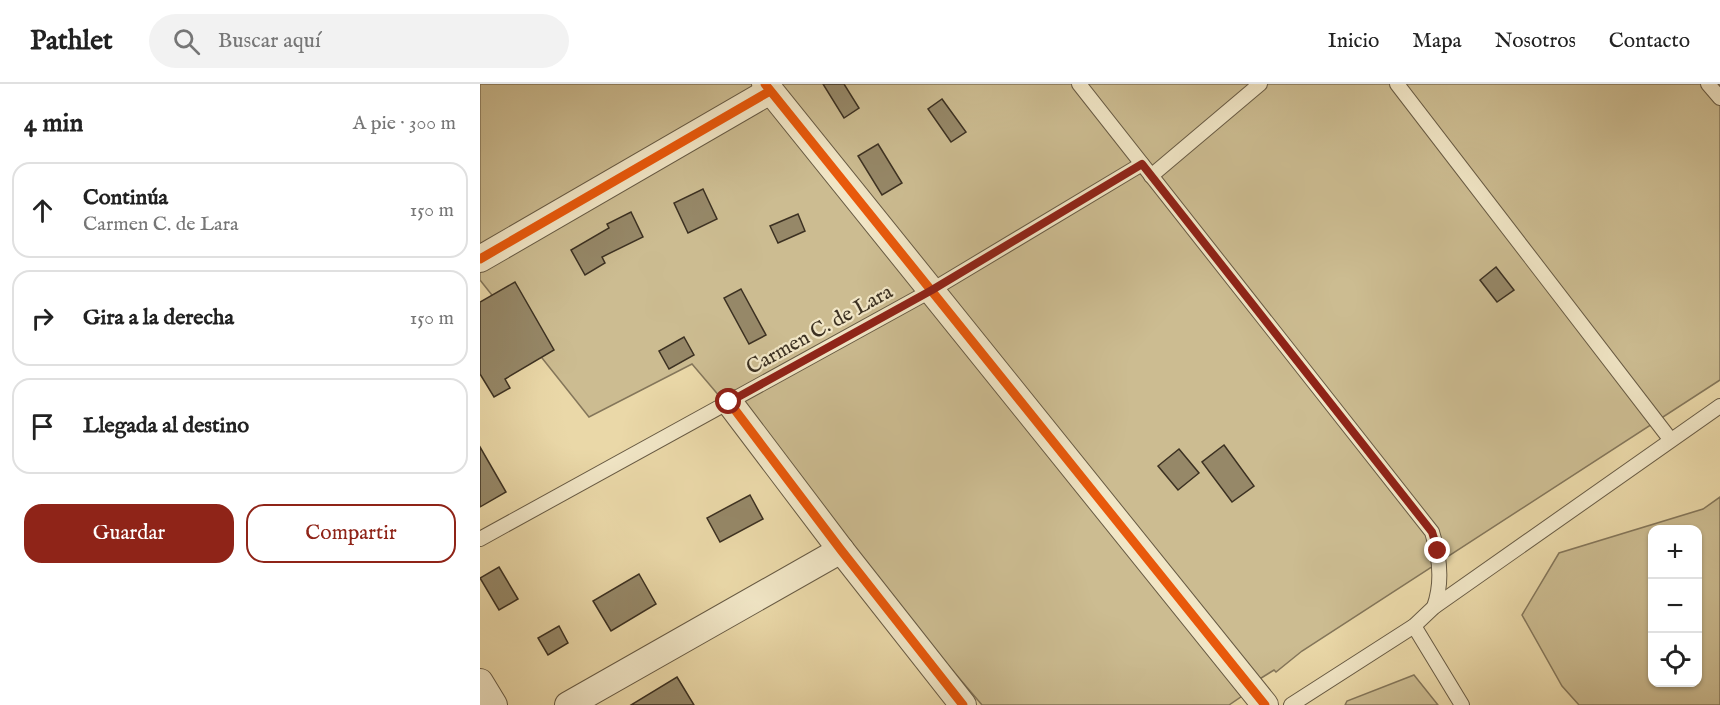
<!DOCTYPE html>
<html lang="es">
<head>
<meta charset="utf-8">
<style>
  :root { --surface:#fff; --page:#f2f2f2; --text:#222; --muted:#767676; --line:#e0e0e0; --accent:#8f2418 }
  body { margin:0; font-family:"IM FELL English",serif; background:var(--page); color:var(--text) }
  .controls { position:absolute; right:18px; bottom:18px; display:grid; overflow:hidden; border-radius:12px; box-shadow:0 2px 4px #0004 }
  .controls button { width:54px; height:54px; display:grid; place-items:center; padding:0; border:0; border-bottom:2px solid var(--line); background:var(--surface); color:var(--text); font:30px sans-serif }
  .stop { position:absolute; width:18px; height:18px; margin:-14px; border:4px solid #8f2418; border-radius:50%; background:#fff }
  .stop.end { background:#8f2418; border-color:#fff; box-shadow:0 2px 6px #0008 }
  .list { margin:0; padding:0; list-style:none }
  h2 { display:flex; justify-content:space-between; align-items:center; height:78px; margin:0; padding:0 24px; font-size:26px }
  h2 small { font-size:20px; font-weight:400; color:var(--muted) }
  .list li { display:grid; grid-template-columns:39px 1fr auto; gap:18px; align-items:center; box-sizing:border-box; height:96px; margin:0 12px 12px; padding:0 12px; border:2px solid var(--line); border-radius:18px }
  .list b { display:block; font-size:22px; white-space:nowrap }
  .list p { margin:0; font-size:20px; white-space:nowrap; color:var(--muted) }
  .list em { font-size:20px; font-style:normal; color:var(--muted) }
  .actions { display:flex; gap:12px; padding:18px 24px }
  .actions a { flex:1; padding:14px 0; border:2px solid var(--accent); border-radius:18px; text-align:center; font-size:21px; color:var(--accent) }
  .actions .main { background:var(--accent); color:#fff }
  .icon { flex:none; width:33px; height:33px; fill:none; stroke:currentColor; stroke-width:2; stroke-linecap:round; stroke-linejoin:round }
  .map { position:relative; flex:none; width:1240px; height:621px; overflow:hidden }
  header { display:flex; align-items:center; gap:36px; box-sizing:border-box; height:84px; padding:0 30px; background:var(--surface); border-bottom:2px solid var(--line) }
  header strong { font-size:28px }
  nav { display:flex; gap:33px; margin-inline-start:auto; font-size:21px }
  .search { width:420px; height:54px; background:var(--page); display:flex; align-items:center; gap:15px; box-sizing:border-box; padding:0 21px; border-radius:33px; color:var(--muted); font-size:22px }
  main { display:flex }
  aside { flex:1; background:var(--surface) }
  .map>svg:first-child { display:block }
  .green { fill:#ccbc91; stroke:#84765a; stroke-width:1.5; fill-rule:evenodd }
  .building { fill:#968868; stroke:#3c3122; stroke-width:1.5 }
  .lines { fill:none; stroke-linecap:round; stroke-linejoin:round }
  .service-casing { stroke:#685b44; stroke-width:16 }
  .minor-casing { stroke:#685b44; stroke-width:28 }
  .service { stroke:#f1e6c6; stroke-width:14 }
  .minor { stroke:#f1e6c6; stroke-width:26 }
  .cycleway-casing { stroke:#f1e6c6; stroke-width:13 }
  .cycleway { stroke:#e8590c; stroke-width:9 }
  .route { stroke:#8f2418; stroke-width:8 }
  .labels { text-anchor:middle; stroke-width:4.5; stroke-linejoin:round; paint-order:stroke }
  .street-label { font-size:21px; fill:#3c3122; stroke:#f1e6c6 }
</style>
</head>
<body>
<header>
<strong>Pathlet</strong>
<div class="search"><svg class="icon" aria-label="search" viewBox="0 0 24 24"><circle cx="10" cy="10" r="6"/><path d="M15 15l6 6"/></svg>Buscar aquí</div>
<nav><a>Inicio</a><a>Mapa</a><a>Nosotros</a><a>Contacto</a></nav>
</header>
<main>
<aside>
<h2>4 min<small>A pie · 300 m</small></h2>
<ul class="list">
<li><svg class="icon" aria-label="ahead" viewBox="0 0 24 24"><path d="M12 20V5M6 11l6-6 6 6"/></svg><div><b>Continúa</b><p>Carmen C. de Lara</p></div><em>150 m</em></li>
<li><svg class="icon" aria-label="right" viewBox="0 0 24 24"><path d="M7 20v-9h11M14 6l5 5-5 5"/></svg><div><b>Gira a la derecha</b></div><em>150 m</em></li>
<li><svg class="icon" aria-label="arrive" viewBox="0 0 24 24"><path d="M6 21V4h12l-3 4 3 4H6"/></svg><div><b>Llegada al destino</b></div></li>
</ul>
<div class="actions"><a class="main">Guardar</a><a>Compartir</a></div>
</aside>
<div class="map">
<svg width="1240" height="621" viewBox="0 0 1240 621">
  <rect width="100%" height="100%" fill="#ead8a8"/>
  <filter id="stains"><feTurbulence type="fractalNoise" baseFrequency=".00333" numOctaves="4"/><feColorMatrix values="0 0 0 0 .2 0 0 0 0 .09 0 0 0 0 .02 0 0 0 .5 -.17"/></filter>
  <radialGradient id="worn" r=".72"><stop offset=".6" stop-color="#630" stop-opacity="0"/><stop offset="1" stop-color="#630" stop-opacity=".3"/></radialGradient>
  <g class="green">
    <path d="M0 0H1240V296L822 567 796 588 794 586 762 606 765 610 749 621H502L212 280 109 333 0 196Z"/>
    <path d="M1240 413V621H1099L1082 602 1042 531 1079 469 1223 425ZM1172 446H1218V598H1172Z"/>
    <path d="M934 591 958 621H865L867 617Z"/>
  </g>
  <g class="building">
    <path d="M343 0H364L379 24 364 34Z"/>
    <path d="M462 15 486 48 471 58 448 25Z"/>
    <path d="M398 60 422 99 402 111 378 72Z"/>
    <path d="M223 105 237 135 208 149 194 119Z"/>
    <path d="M151 128 163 153 122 173 125 179 105 191 91 166 129 144 127 140Z"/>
    <path d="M318 130 325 147 298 159 290 142Z"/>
    <path d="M1016 183 1034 206 1017 218 1000 196Z"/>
    <path d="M35 198 74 266 25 295 30 304 14 313 0 290V218Z"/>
    <path d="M261 205 286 251 269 260 244 214Z"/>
    <path d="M204 253 214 271 189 285 179 267Z"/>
    <path d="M744 361 774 402 752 418 722 378Z"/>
    <path d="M0 363 26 408 0 423Z"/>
    <path d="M699 365 719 389 698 406 678 382Z"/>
    <path d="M270 411 283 435 240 458 227 434Z"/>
    <path d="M19 483 38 515 19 526 0 494Z"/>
    <path d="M159 490 176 520 131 547 113 517Z"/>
    <path d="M79 542 88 559 68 571 58 554Z"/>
    <path d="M197 593 214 621H151Z"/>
  </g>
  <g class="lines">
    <g class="service-casing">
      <g id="service">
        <path d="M599 0 952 448C960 473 963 498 954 523"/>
        <path d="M917 0 1190 355"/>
        <path d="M1228 0 1240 14"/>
        <path d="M671 92 780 0"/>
        <path d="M0 455 452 206 662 80"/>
        <path d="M934 542 982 621"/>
        <path d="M811 621 934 542 954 523 1240 322"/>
      </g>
    </g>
    <g class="minor-casing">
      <g id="minor">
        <path d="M285 0 785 621"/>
        <path d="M0 175 290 7"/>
        <path d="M249 318 361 466 483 621"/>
        <path d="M0 598 14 621"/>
        <path d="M88 621 361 466"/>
      </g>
    </g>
    <use href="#service" class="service"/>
    <use href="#minor" class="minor"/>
    <g class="cycleway-casing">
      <g id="cycleway">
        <path d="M285 0 785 621"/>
        <path d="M0 175 290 7"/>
        <path d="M249 318 361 466 483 621"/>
      </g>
    </g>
    <use href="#cycleway" class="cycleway"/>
  </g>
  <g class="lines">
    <path class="route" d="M249 318 452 206 662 80 952 448 958 467"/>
  </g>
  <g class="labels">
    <g class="street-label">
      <text transform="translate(339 245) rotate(-29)" y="7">Carmen C. de Lara</text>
    </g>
  </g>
  <rect width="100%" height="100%" filter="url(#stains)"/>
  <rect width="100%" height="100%" fill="url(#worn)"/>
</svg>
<div class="controls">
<button>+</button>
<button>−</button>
<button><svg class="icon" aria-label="locate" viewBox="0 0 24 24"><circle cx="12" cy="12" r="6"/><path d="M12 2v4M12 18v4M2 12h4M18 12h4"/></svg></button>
</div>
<div class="stop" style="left:249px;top:318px"></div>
<div class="stop end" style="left:958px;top:467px"></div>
</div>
</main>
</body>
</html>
